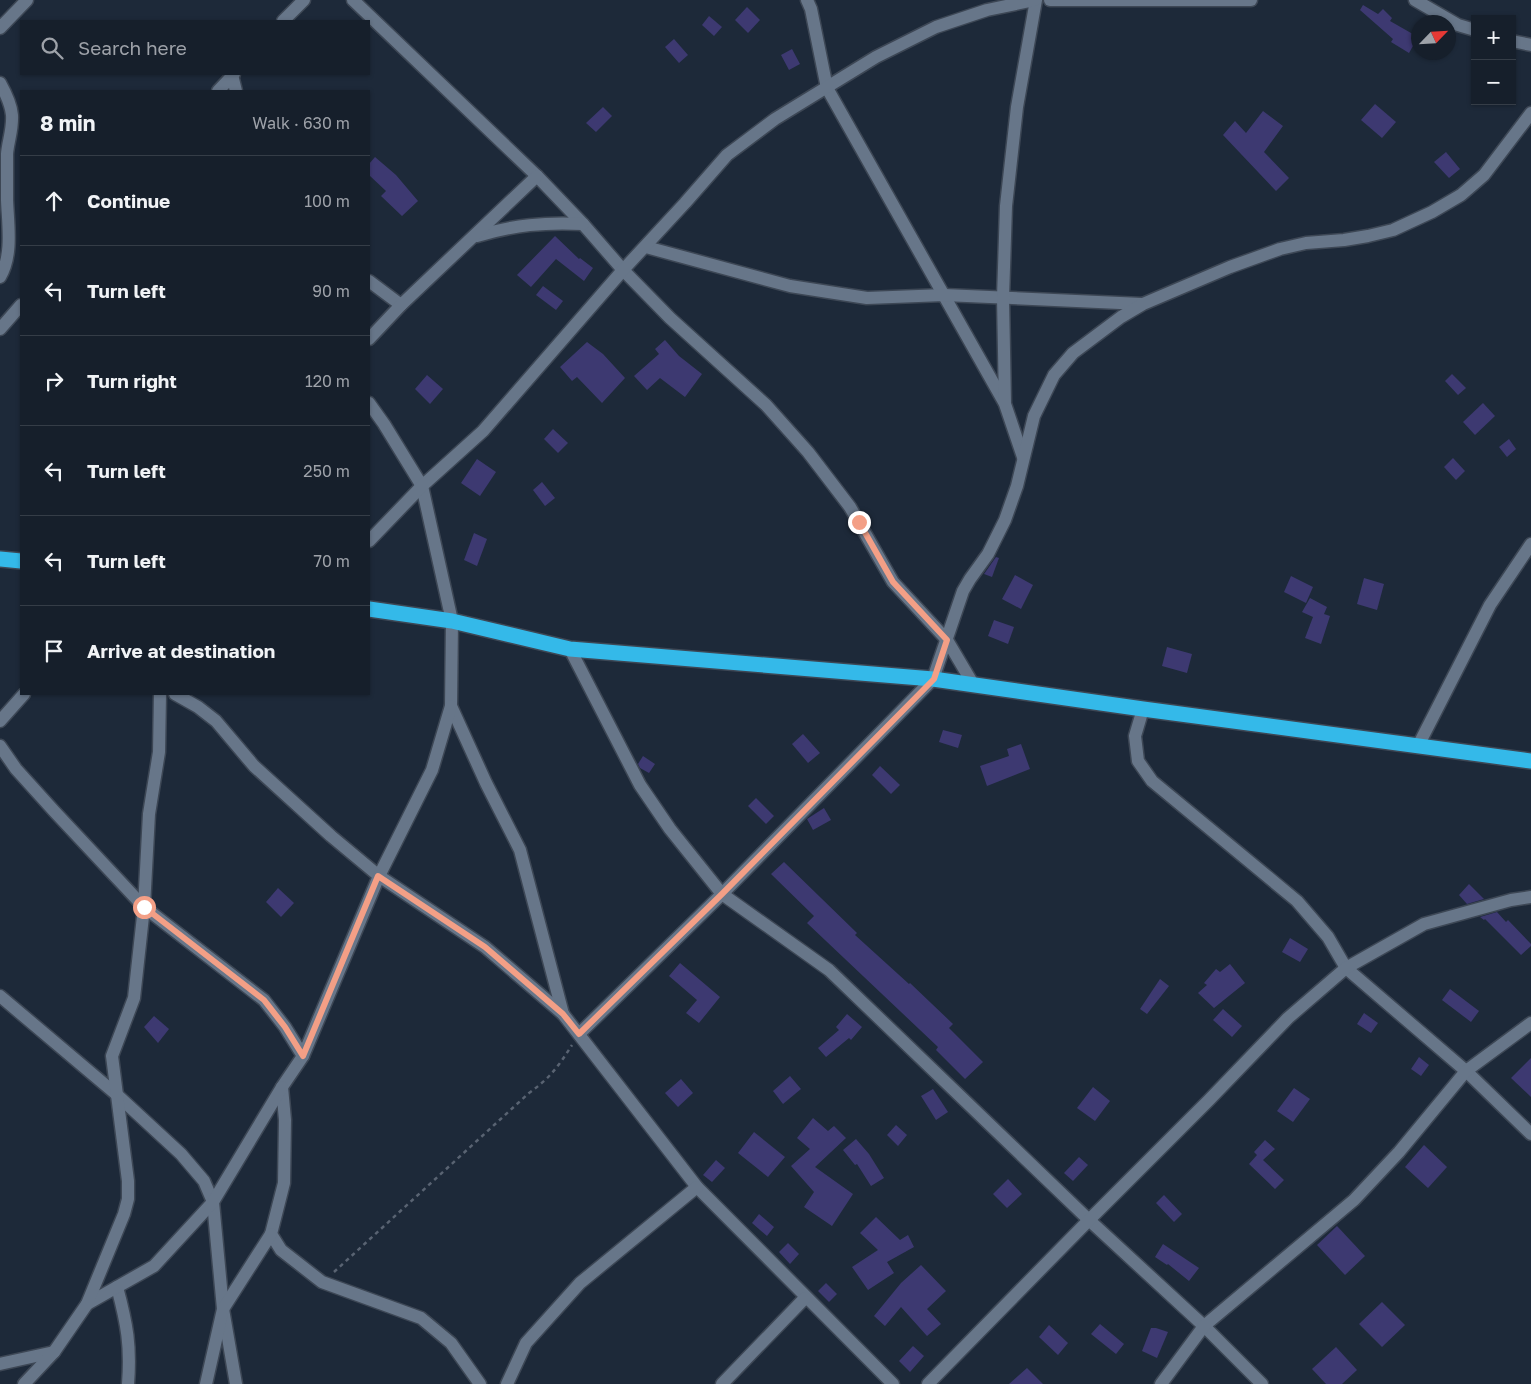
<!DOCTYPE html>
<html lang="en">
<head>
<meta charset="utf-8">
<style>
  :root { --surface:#161f2b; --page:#1f2733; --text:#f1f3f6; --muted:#9ea2a9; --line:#353d47 }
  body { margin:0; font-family:"Golos Text",sans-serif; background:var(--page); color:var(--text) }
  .controls { position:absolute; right:15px; top:15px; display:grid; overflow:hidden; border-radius:0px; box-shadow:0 1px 4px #0004 }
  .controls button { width:45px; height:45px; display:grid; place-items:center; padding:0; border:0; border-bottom:1px solid var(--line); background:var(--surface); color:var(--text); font:25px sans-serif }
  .compass { position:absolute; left:1411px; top:15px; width:45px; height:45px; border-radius:50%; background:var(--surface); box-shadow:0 1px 4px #0004; rotate:65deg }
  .stop { position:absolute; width:15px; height:15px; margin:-11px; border:4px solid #f39f86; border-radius:50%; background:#fff }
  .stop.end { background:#f39f86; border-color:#fff; box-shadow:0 1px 5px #0008 }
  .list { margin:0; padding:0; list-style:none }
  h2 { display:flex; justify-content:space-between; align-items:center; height:65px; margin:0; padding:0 20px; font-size:21px }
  h2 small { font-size:16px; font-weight:400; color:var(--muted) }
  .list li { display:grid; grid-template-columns:32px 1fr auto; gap:15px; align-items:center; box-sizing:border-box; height:90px; padding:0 20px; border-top:1px solid var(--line) }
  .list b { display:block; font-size:19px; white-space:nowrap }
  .list em { font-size:16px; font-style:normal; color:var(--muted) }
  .icon { flex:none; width:28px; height:28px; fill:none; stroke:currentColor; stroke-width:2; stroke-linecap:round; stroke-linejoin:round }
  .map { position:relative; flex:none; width:1531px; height:1384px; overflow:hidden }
  .search { position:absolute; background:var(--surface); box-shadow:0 1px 4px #0004; left:20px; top:20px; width:350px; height:55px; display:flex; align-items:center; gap:12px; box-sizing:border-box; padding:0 18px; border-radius:0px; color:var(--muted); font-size:19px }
  .panel { position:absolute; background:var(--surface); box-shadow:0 1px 4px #0004; left:20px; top:90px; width:350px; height:605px; border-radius:0px }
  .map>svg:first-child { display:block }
  .building { fill:#3d3971 }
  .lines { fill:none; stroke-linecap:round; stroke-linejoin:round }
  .street-casing { stroke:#3d4755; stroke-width:15 }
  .secondary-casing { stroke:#3d4755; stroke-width:15 }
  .highway-casing { stroke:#3d4755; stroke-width:18 }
  .path { stroke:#596372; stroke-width:2.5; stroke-dasharray:4 4; stroke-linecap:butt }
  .street { stroke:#677689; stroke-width:12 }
  .secondary { stroke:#677689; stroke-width:12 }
  .highway { stroke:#34b9e9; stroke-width:15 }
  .route { stroke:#f39f86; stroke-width:6 }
</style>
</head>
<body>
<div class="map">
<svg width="1531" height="1384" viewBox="0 0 1531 1384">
  <rect width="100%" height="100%" fill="#1d2939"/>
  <g class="building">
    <path d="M1363 5 1378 14 1383 9 1392 18 1390 21 1418 37 1409 53 1391 42 1393 39 1360 10Z"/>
    <path d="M747 7 760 20 748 33 735 20Z"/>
    <path d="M709 16 722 27 714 36 702 25Z"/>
    <path d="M674 39 688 55 679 63 665 47Z"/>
    <path d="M792 49 800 64 789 70 781 55Z"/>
    <path d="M1375 104 1396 122 1382 138 1361 120Z"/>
    <path d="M603 107 612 116 596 132 586 123Z"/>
    <path d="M1263 111 1283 126 1264 152 1289 178 1276 191 1223 135 1235 121 1246 133Z"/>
    <path d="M1446 152 1460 169 1449 178 1434 162Z"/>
    <path d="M375 157 396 175 418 201 402 216 381 196 386 191 369 175V164Z"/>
    <path d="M555 236 579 259 580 258 593 268 584 281 556 259 531 287 517 275Z"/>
    <path d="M543 286 563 301 556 310 536 295Z"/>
    <path d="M665 340 679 356 702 374 685 397 660 378 647 390 634 376 659 354 655 349Z"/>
    <path d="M587 342 603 354 625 378 602 403 577 377 572 381 560 367Z"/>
    <path d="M1452 374 1466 388 1458 395 1445 381Z"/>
    <path d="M427 375 443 389 430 404 415 389Z"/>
    <path d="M1483 403 1495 416 1475 435 1463 422Z"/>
    <path d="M553 429 568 443 558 453 544 439Z"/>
    <path d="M1509 439 1516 449 1507 457 1499 447Z"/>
    <path d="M1453 458 1465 471 1456 480 1444 467Z"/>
    <path d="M477 459 496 472 480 496 461 483Z"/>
    <path d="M542 482 555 498 545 506 533 490Z"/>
    <path d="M474 533 487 539 477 566 464 560Z"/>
    <path d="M996 557 999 558 992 577 984 574Z"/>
    <path d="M1015 575 1033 585 1021 609 1002 599Z"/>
    <path d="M1291 576 1313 587 1306 603 1284 592Z"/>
    <path d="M1364 578 1384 584 1377 610 1357 604Z"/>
    <path d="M1310 598 1327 607 1324 614 1330 616 1321 644 1305 638 1313 617 1302 612Z"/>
    <path d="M994 620 1014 627 1008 644 988 636Z"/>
    <path d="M1167 647 1192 654 1187 673 1162 666Z"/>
    <path d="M943 730 962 735 958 748 939 742Z"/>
    <path d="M803 734 820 753 808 763 792 744Z"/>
    <path d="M1021 744 1030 769 987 786 980 766 1009 756 1007 749Z"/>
    <path d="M643 756 655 764 649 773 640 768 638 764Z"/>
    <path d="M880 766 900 785 891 794 872 775Z"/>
    <path d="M756 798 774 816 766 824 748 806Z"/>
    <path d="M824 808 831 820 813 830 807 819Z"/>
    <path d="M784 862 857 933 855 935 909 984 910 983 953 1024 949 1028 983 1062 965 1079 936 1050 938 1047 807 923 814 916 771 874Z"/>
    <path d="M1469 884 1484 899 1467 904 1459 895Z"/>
    <path d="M278 888 294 903 281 917 266 902Z"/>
    <path d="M1497 912 1506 922 1508 920 1531 944V946L1521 955 1485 919 1484 920 1480 917Z"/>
    <path d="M1290 938 1308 949 1300 962 1282 952Z"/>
    <path d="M680 963 720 997 699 1023 686 1013 697 1000 669 976Z"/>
    <path d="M1230 964 1245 983 1214 1008 1198 993 1207 985 1204 983 1216 969 1220 972Z"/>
    <path d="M1160 979 1169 986 1147 1014 1140 1009Z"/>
    <path d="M1450 989 1479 1011 1471 1022 1442 1000Z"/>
    <path d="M1223 1009 1242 1026 1232 1037 1213 1020Z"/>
    <path d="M1364 1013 1378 1023 1371 1033 1357 1024Z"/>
    <path d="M847 1014 862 1027 851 1040 849 1038 826 1057 818 1048 839 1030 836 1027Z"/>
    <path d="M154 1016 169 1029 158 1043 144 1027Z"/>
    <path d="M1419 1057 1429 1065 1421 1076 1411 1069Z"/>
    <path d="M1531 1058V1097L1511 1078Z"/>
    <path d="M790 1076 801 1089 783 1104 773 1091Z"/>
    <path d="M681 1079 693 1093 678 1107 665 1093Z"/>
    <path d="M1093 1087 1110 1101 1095 1121 1077 1108Z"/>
    <path d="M1294 1088 1310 1099 1293 1122 1277 1111Z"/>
    <path d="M933 1089 948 1112 936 1120 921 1096Z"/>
    <path d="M813 1118 828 1131 834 1126 846 1138 815 1167 853 1194 832 1226 804 1207 814 1192 791 1166 810 1149 797 1138Z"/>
    <path d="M896 1125 907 1135 898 1146 887 1135Z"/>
    <path d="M754 1132 785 1157 768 1177 738 1153Z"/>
    <path d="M856 1139 869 1154 884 1178 871 1186 857 1164 855 1165 843 1150Z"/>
    <path d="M1265 1140 1275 1149 1263 1160 1284 1180 1275 1189 1249 1164 1257 1155 1254 1152Z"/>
    <path d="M1424 1145 1447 1167 1428 1188 1405 1167Z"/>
    <path d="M1079 1157 1088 1165 1073 1181 1064 1173Z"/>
    <path d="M716 1160 725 1168 712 1182 703 1175Z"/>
    <path d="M1008 1179 1022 1194 1007 1208 993 1194Z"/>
    <path d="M1164 1195 1182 1214 1174 1222 1156 1203Z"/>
    <path d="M759 1214 774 1227 767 1236 752 1223Z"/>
    <path d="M876 1217 900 1240 908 1235 914 1247 887 1262 894 1273 868 1290 852 1267 878 1250 860 1233Z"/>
    <path d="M1337 1226 1365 1256 1345 1275 1317 1245Z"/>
    <path d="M788 1243 799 1254 790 1264 779 1252Z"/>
    <path d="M1163 1244 1199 1268 1189 1281 1168 1264 1167 1265 1155 1257Z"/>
    <path d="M921 1265 946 1291 927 1309 941 1324 927 1336 901 1307 885 1326 874 1316 901 1283Z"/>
    <path d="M826 1283 837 1294 829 1302 818 1291Z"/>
    <path d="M1382 1302 1405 1325 1382 1347 1359 1324Z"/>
    <path d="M1100 1324 1124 1344 1116 1354 1091 1334Z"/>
    <path d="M1049 1325 1068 1343 1058 1355 1039 1337Z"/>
    <path d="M1151 1328H1156L1168 1332 1157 1358 1142 1351Z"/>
    <path d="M913 1346 924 1356 910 1372 899 1361Z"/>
    <path d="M1336 1347 1357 1370 1342 1384H1326L1312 1369Z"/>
    <path d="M1027 1368 1043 1384H1009Z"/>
  </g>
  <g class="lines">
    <g class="street-casing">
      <g id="street">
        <path d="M353 0 537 176 583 224 623 270 670 318 766 405 808 452 850 507 893 582 947 640 973 684"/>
        <path d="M807 0 811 9 827 88 1004 402"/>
        <path d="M1050 0H1251"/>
        <path d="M1415 0 1458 25 1475 30"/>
        <path d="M0 28 27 0"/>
        <path d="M1512 41 1531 45"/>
        <path d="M232 75 236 91"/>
        <path d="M0 83C5 92 11 105 12 115 13 129 8 141 7 154 7 169 7 185 7 200 8 225 13 255 0 277"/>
        <path d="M477 236C514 225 545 222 583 224"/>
        <path d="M646 247 790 286 867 298 944 295 1142 304"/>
        <path d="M369 281 401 305"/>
        <path d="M369 339 401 305 537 176"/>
        <path d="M369 403 384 424 422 486 452 621 451 706 486 783 520 850 563 1014"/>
        <path d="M1023 457 1005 404 1003 298 1006 206 1017 107 1036 0"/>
        <path d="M369 541 422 486 483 431 623 270 685 203 727 155 775 119 876 57 936 27 987 10 1035 0"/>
        <path d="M570 649 640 785 670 829 722 894 829 970 1089 1220 1204 1326 1262 1384"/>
        <path d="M175 694 198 707 216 721 254 766 331 836 379 876 485 947 563 1014 697 1187 893 1384"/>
        <path d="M451 706 432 770 379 876 303 1056 282 1087 285 1120 284 1183 271 1234 281 1250 322 1282 421 1318 451 1343 480 1384"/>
        <path d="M1143 709 1135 736 1138 761 1152 781 1297 901 1328 937 1346 968 1466 1071 1531 1134"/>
        <path d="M0 721 24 694"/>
        <path d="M0 746 16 769 54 811 144 907 264 1000 285 1027 303 1056"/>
        <path d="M1418 746 1490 605 1531 544"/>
        <path d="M0 996 116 1094 181 1154 204 1181 213 1202 223 1309 236 1384"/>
        <path d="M579 1034 722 894 933 679 963 591 970 579 988 554 1005 520 1017 486 1034 416 1054 375 1073 353 1121 317 1143 304 1230 267 1280 249 1306 243 1344 240 1368 236 1393 230 1432 212 1461 195 1484 175 1531 113"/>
        <path d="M117 1287C127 1324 131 1346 128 1384"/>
        <path d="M87 1304 154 1266 213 1202 282 1087"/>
        <path d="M0 1364 54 1352"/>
        <path d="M24 1384 54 1352 87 1304 124 1214 128 1199V1181L112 1056 134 998 144 907 149 814 159 752 160 694"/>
        <path d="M206 1384 223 1309 271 1234"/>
        <path d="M507 1384 526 1343 580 1283 697 1187"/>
        <path d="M722 1384 805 1298"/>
        <path d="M928 1384 1089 1220 1209 1100 1288 1018 1346 968 1424 924 1511 900 1531 897"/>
        <path d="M1161 1384 1204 1326 1354 1200 1399 1152 1466 1071 1531 1023"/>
      </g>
    </g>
    <g class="secondary-casing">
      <g id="secondary">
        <path d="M283 21 304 0"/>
        <path d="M218 91 234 74"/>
        <path d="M0 329 21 305"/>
      </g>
    </g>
    <g class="highway-casing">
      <g id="highway">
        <path d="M0 559 21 561"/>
        <path d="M369 609 452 621 570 649 933 679 1143 709 1531 761"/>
      </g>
    </g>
    <path class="path" d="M334 1272 529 1093C550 1078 558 1067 572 1045"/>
    <use href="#street" class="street"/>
    <use href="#secondary" class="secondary"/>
    <use href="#highway" class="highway"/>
  </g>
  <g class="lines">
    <path class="route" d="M144 907 264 1000 285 1027 303 1056 378 876 485 947 563 1014 579 1034 722 894 934 679 947 640 893 582 859 522"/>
  </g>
</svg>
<div class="controls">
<button>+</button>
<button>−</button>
</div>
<svg class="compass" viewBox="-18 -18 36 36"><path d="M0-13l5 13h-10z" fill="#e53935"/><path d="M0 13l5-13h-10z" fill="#9ea2a9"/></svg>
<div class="stop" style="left:144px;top:907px"></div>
<div class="stop end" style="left:859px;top:522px"></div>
<div class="search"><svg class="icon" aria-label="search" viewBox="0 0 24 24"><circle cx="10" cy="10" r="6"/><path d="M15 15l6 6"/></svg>Search here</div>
<section class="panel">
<h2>8 min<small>Walk · 630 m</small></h2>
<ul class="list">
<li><svg class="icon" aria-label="ahead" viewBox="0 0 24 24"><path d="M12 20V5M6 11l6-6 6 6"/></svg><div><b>Continue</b></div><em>100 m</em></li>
<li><svg class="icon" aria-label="left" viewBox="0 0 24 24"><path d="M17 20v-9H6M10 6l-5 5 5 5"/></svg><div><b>Turn left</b></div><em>90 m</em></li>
<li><svg class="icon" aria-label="right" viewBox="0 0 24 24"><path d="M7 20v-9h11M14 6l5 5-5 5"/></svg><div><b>Turn right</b></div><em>120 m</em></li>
<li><svg class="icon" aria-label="left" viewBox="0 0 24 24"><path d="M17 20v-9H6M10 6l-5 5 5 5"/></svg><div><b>Turn left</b></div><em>250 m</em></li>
<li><svg class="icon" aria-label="left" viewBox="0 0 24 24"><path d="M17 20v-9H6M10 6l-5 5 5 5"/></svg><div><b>Turn left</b></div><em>70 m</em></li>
<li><svg class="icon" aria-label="arrive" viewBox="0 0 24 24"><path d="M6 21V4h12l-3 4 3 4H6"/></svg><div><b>Arrive at destination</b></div></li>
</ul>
</section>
</div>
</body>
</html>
